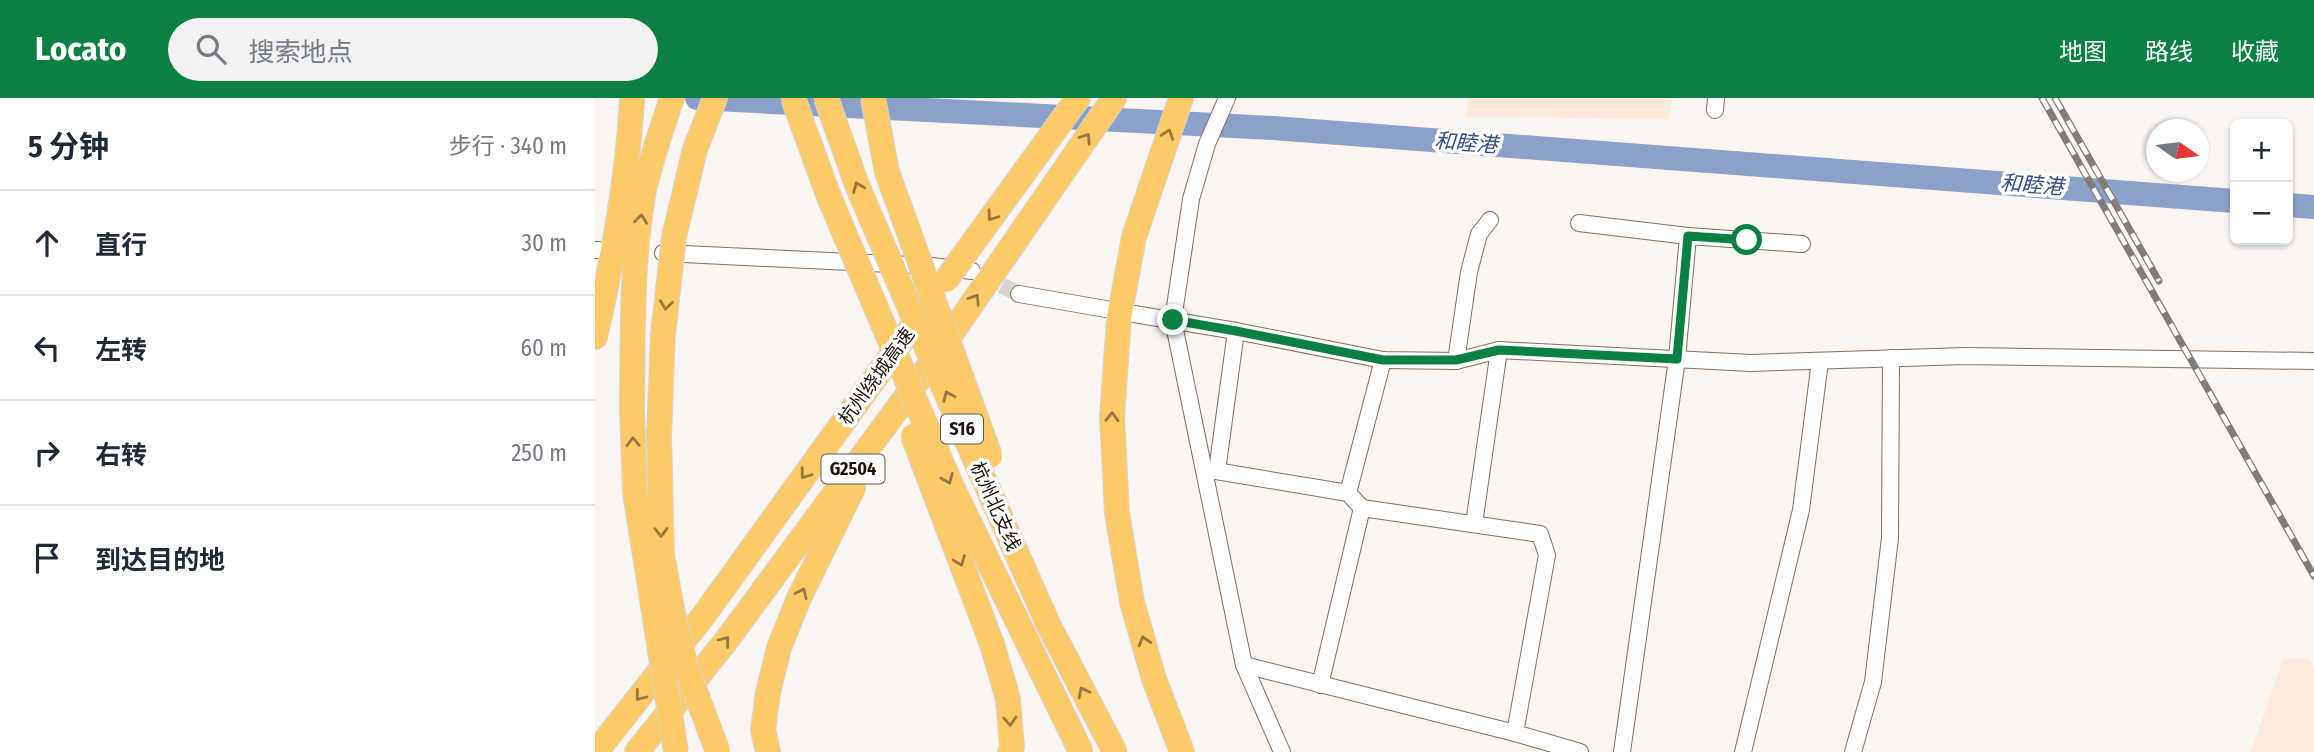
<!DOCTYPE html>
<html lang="zh">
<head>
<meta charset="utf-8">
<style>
  :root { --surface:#fff; --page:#f2f2f3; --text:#1f2937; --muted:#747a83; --line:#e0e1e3; --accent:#0b8043 }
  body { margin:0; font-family:"Fira Sans Condensed","Noto Sans SC",sans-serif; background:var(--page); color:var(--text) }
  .controls { position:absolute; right:21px; top:21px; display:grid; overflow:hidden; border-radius:10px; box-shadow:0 2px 5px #0004 }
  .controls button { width:63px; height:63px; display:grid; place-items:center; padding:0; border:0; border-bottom:2px solid var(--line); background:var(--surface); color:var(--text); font:35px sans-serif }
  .compass { position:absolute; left:1551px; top:21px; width:63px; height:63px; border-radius:50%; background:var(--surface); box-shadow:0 2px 5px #0004; rotate:104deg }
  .stop { position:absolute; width:21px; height:21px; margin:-16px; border:5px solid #0b8043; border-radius:50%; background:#fff }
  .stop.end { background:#0b8043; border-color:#fff; box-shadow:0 2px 7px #0008 }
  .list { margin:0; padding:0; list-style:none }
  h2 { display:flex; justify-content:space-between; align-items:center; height:91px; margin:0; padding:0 28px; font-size:30px }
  h2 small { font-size:23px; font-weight:400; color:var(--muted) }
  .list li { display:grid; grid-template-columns:46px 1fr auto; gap:21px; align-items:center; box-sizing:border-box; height:105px; padding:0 28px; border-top:2px solid var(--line) }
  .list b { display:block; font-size:26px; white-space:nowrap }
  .list em { font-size:23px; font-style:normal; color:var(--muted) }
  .icon { flex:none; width:38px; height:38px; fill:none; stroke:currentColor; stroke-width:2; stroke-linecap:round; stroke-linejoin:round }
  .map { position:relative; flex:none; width:1719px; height:654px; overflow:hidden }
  header { display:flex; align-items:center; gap:42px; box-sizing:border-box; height:98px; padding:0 35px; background:var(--accent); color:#fff }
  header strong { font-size:33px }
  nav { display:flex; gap:38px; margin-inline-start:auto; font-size:24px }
  .search { width:490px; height:63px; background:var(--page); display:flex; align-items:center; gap:18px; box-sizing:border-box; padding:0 24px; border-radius:38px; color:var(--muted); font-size:26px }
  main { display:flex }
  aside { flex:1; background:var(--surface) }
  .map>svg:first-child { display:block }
  .built { fill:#fee9da }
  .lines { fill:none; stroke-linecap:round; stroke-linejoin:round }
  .river { stroke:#8ba1ca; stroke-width:24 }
  .minor-tunnel { stroke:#dad3ce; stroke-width:16; stroke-dasharray:16 8; stroke-linecap:butt }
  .minor-casing { stroke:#856d5b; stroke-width:18 }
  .highway-casing { stroke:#d6d4d3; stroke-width:26 }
  .minor { stroke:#fff; stroke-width:16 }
  .highway { stroke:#fdca68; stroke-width:24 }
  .rail-casing { stroke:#837b75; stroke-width:7 }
  .rail { stroke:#fff; stroke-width:4.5; stroke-dasharray:13; stroke-linecap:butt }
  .highway-bridge-casing { stroke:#d6d4d3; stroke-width:26; stroke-linecap:butt }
  .highway-bridge { stroke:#fdca68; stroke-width:24 }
  .oneway { stroke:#98773e }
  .route { stroke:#0b8043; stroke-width:9 }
  .labels { text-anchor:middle; stroke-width:7; stroke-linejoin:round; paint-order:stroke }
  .shield { fill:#fff; stroke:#605954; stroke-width:2 }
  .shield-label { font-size:18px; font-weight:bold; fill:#1c120b }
  .street-label { font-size:19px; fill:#1c120b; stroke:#fff }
  .water-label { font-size:21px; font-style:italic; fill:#324d82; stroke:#fff }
</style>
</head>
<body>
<header>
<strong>Locato</strong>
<div class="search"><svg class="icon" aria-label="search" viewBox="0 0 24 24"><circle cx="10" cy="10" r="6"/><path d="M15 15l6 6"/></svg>搜索地点</div>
<nav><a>地图</a><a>路线</a><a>收藏</a></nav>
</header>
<main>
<aside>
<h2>5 分钟<small>步行 · 340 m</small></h2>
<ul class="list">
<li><svg class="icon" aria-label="ahead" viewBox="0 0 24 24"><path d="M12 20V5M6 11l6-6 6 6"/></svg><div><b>直行</b></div><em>30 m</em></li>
<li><svg class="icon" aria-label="left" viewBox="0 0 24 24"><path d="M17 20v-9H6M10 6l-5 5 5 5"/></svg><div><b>左转</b></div><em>60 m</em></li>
<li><svg class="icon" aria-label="right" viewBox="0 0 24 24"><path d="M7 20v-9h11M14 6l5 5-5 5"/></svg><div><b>右转</b></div><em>250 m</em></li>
<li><svg class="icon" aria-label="arrive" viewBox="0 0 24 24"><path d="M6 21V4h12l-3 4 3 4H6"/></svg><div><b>到达目的地</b></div></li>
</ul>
</aside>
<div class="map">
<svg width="1719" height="654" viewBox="0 0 1719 654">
  <rect width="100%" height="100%" fill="#fbf5f1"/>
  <g class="built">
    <path d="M874 0H1077L1074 21 871 19Z"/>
    <path d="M1688 561H1714L1719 571V654H1656Z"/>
  </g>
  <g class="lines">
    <g class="river">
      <path d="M102 0 678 30 1640 103"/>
      <path d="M1693 107 1719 109"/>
    </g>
    <path class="minor-tunnel" d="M385 177 424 196"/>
    <g class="minor-casing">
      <g id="minor">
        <path d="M632 0 612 46 596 101 578 222 649 567 687 654"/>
        <path d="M1120 12 1121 0"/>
        <path d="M984 125 1093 138"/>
        <path d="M0 152H4"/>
        <path d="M68 155 337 168 377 173"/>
        <path d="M424 196 511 211"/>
        <path d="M539 216 641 233 788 262 861 263 904 252 1156 265 1370 258 1719 263"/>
        <path d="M861 263 874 174 884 136 895 122"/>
        <path d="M609 371 753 395 767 410 945 436 952 457 920 635"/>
        <path d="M622 373 641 233"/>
        <path d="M753 395 788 262"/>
        <path d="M879 426 904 252"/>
        <path d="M649 567 920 635 985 654"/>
        <path d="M725 587 767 410"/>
        <path d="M1027 654 1082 261 1093 138 1207 146"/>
        <path d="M1148 654 1206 412 1225 263"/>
        <path d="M1258 654 1278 584 1295 440 1296 260"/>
      </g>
    </g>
    <g class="highway-casing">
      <g id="highway">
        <path d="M586 0 539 139 524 220 517 319 522 415 537 504 559 581 587 654"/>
        <path d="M79 139 100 51 120 0"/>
        <path d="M367 160 483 0"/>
        <path d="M0 239C18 161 33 81 37 0"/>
        <path d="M37 311C38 238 36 164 49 92 56 61 67 30 77 0"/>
        <path d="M397 546 413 601 417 649 415 654"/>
        <path d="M1 654 109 517 332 208"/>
        <path d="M42 654 131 543 339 261 519 0"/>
        <path d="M173 654 168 632 173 595 184 550 204 500 258 390"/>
      </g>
    </g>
    <use href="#minor" class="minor"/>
    <use href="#highway" class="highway"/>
    <g class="rail-casing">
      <g id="rail">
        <path d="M1447 0 1719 478"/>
        <path d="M1460 0 1564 183"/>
      </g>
    </g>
    <use href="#rail" class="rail"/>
    <g class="highway-bridge-casing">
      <g id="highway-bridge">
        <path d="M198 0 234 99 357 389 486 654"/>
        <path d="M231 0 262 87 370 339 454 528 520 654"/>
        <path d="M278 0 292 74 395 358"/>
        <path d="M79 139 68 236 64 338 67 457 79 521 91 569 123 654"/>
        <path d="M351 182 367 160"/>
        <path d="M37 311 40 394 81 654"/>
        <path d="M318 338 397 546"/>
      </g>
    </g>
    <use href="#highway-bridge" class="highway-bridge"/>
  </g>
  <defs><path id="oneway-chevron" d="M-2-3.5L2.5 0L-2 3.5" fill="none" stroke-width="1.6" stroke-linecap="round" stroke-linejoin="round" transform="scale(1.75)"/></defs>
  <g class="oneway">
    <use href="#oneway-chevron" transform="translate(573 36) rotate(-71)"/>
    <use href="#oneway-chevron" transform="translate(491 40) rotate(-56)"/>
    <use href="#oneway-chevron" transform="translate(263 89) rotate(-112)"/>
    <use href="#oneway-chevron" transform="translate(397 118) rotate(126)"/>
    <use href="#oneway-chevron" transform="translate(46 121) rotate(-83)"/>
    <use href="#oneway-chevron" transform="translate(380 201) rotate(-56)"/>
    <use href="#oneway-chevron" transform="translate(71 207) rotate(97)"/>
    <use href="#oneway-chevron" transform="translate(353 298) rotate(-113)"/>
    <use href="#oneway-chevron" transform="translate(517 319) rotate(-89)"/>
    <use href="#oneway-chevron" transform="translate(38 344) rotate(-92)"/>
    <use href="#oneway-chevron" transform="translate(210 376) rotate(126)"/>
    <use href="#oneway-chevron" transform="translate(353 381) rotate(67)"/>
    <use href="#oneway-chevron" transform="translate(66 434) rotate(89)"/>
    <use href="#oneway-chevron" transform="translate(365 463) rotate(69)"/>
    <use href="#oneway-chevron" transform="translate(207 495) rotate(-65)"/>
    <use href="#oneway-chevron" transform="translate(130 543) rotate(-52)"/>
    <use href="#oneway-chevron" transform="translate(549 543) rotate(-106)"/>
    <use href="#oneway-chevron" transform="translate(488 594) rotate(-117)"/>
    <use href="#oneway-chevron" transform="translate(45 598) rotate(128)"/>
    <use href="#oneway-chevron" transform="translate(415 623) rotate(86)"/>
  </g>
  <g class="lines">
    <path class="route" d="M578 222 641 233 788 262H861L904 252 1082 261 1093 138 1152 142"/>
  </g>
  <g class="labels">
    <g class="shield">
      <rect x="346" y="316.5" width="42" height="29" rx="5"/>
      <rect x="226.5" y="356.5" width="63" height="29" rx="5"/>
    </g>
    <g class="shield-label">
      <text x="367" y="337">S16</text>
      <text x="258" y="377">G2504</text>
    </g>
    <g class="street-label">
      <text transform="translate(281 278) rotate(-54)" y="7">杭州绕城高速</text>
      <text transform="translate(401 408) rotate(66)" y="7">杭州北支线</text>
    </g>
    <g class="water-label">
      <text transform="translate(871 45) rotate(4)" y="7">和睦港</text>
      <text transform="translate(1437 87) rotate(4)" y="7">和睦港</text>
    </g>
  </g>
</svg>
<div class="controls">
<button>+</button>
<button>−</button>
</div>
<svg class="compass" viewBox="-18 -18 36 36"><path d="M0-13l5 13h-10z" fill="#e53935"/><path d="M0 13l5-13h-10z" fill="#747a83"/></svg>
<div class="stop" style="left:1152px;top:142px"></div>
<div class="stop end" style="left:578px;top:222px"></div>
</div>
</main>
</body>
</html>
